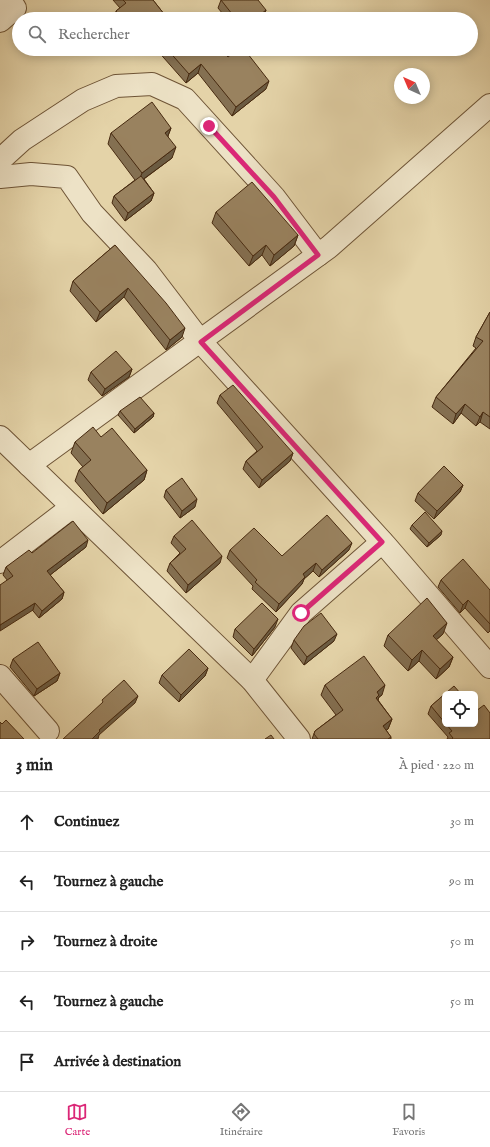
<!DOCTYPE html>
<html lang="fr">
<head>
<meta charset="utf-8">
<style>
  :root { --surface:#fff; --page:#f6f6f6; --text:#222; --muted:#767676; --line:#e0e0e0; --accent:#db2777 }
  body { margin:0; font-family:"IM FELL English",serif; background:var(--page); color:var(--text) }
  .controls { position:absolute; right:12px; bottom:12px; display:grid; overflow:hidden; border-radius:6px; box-shadow:0 2px 10px #0003 }
  .controls button { width:36px; height:36px; display:grid; place-items:center; padding:0; border:0; border-bottom:1px solid var(--line); background:var(--surface); color:var(--text); font:20px sans-serif }
  .compass { position:absolute; left:394px; top:68px; width:36px; height:36px; border-radius:50%; background:var(--surface); box-shadow:0 2px 10px #0003; rotate:316deg }
  .stop { position:absolute; width:12px; height:12px; margin:-9px; border:3px solid #db2777; border-radius:50%; background:#fff }
  .stop.end { background:#db2777; border-color:#fff; box-shadow:0 1px 4px #0008 }
  .list { margin:0; padding:0; list-style:none }
  h2 { display:flex; justify-content:space-between; align-items:center; height:52px; margin:0; padding:0 16px; font-size:17px }
  h2 small { font-size:13px; font-weight:400; color:var(--muted) }
  .list li { display:grid; grid-template-columns:26px 1fr auto; gap:12px; align-items:center; box-sizing:border-box; height:60px; padding:0 16px; border-top:1px solid var(--line) }
  .list b { display:block; font-size:15px; white-space:nowrap }
  .list em { font-size:13px; font-style:normal; color:var(--muted) }
  .icon { flex:none; width:22px; height:22px; fill:none; stroke:currentColor; stroke-width:2; stroke-linecap:round; stroke-linejoin:round }
  .map { position:relative; flex:none; width:490px; height:739px; overflow:hidden }
  .search { position:absolute; background:var(--surface); box-shadow:0 2px 10px #0003; left:12px; right:12px; top:12px; height:44px; display:flex; align-items:center; gap:10px; box-sizing:border-box; padding:0 14px; border-radius:22px; color:var(--muted); font-size:15px }
  .sheet { height:352px; background:var(--surface) }
  nav { display:flex; justify-content:space-around; align-items:center; box-sizing:border-box; height:56px; border-top:1px solid var(--line); background:var(--surface); font-size:11px; color:var(--muted) }
  nav a { display:grid; justify-items:center; gap:2px }
  nav .on { color:var(--accent) }
  .map>svg:first-child { display:block }
  .lines { fill:none; stroke-linecap:round; stroke-linejoin:round }
  .minor-casing { stroke:#6e5436; stroke-width:24 }
  .minor { stroke:#ede2c6; stroke-width:22 }
  .wall { fill:#847052; stroke:#472a10 }
  .shaded-wall { fill:#6b5b42; stroke:#472a10 }
  .building { fill:#99825f; stroke:#472a10 }
  .route { stroke:#db2777; stroke-width:5 }
</style>
</head>
<body>
<div class="map">
<svg width="490" height="739" viewBox="0 0 490 739">
  <rect width="100%" height="100%" fill="#e4d3a8"/>
  <filter id="stains"><feTurbulence type="fractalNoise" baseFrequency=".005" numOctaves="4"/><feColorMatrix values="0 0 0 0 .2 0 0 0 0 .09 0 0 0 0 .02 0 0 0 .5 -.17"/></filter>
  <radialGradient id="worn" r=".72"><stop offset=".6" stop-color="#630" stop-opacity="0"/><stop offset="1" stop-color="#630" stop-opacity=".3"/></radialGradient>
  <g class="lines">
    <g class="minor-casing">
      <g id="minor">
        <path d="M0 21 15 8 9 0"/>
        <path d="M0 160 22 140 83 100 116 86 152 84 185 99 274 197 318 255"/>
        <path d="M0 177 31 174 67 177 92 213 146 270 201 342 386 546 490 667"/>
        <path d="M0 437 252 680 299 739"/>
        <path d="M29 465 329 247 490 105"/>
        <path d="M0 562 72 507"/>
        <path d="M0 676 48 731"/>
        <path d="M252 680 301 613 382 542"/>
      </g>
    </g>
    <use href="#minor" class="minor"/>
  </g>
  <g class="wall">
    <path d="M113 0H153L168 19H114L116 11 120 8Z"/>
    <path d="M221 0 266 10 263 18 262 19H227L218 8Z"/>
    <path d="M156 49H220L228 57 266 89 232 116 198 73 186 83Z"/>
    <path d="M171 128 168 136 172 158 144 179 154 193 151 201 125 221 112 203 114 196 135 180 108 144 111 133Z"/>
    <path d="M216 212 298 235 294 246 270 266 262 255 249 266 212 223Z"/>
    <path d="M115 245 182 337 166 350 124 297 96 322 70 291 73 281Z"/>
    <path d="M490 312V429L480 422 476 426 461 413 453 424 432 407 436 397 476 348 473 346 476 337Z"/>
    <path d="M132 369 129 377 102 396 88 380 91 372Z"/>
    <path d="M220 395 293 453 290 461 259 488 243 469 246 461 257 451 217 403Z"/>
    <path d="M120 411 154 413 153 417 134 433 118 415Z"/>
    <path d="M101 437 147 470 144 480 103 514 75 481 79 470 83 467 71 453 75 442Z"/>
    <path d="M463 485 460 492 434 519 415 501 418 493Z"/>
    <path d="M166 490 195 507 180 518 164 497Z"/>
    <path d="M412 525 441 535 427 547 410 529Z"/>
    <path d="M174 536 220 563 186 593 167 571 170 563 180 553 171 543Z"/>
    <path d="M86 547 50 575 64 592 62 599 39 618 3 575 6 567 32 553Z"/>
    <path d="M230 550 282 556 349 550 319 577 313 571 304 579 302 584 276 612 252 589 253 586 227 558Z"/>
    <path d="M441 580 490 590V631L488 633 465 608 460 613 438 587Z"/>
    <path d="M275 627 252 656 233 637 235 629Z"/>
    <path d="M443 634 436 640 453 657 449 667 436 679 419 661 408 671 384 646 388 635Z"/>
    <path d="M294 640 334 641 304 665 291 648Z"/>
    <path d="M13 659 60 673 57 681 34 696 10 667Z"/>
    <path d="M208 668 205 676 179 702 159 683 162 675Z"/>
    <path d="M325 685 382 695 379 697 378 700 392 719 388 729 386 730 391 737V739H312L315 731 336 715 321 695Z"/>
    <path d="M445 694V724H475L476 711 490 739H447L448 737 428 714 431 706Z"/>
  </g>
  <g class="shaded-wall">
    <path d="M266 10 263 18 262 19H255Z"/>
    <path d="M201 64 198 73 186 83 189 74Z"/>
    <path d="M269 81 266 89 232 116 236 107Z"/>
    <path d="M171 128 167 138 165 133Z"/>
    <path d="M176 147 172 158 138 183 142 173Z"/>
    <path d="M154 193 151 201 125 221 128 213Z"/>
    <path d="M298 235 294 246 270 266 274 255Z"/>
    <path d="M266 245 262 255 249 266 253 256Z"/>
    <path d="M128 288 124 297 96 322 100 312Z"/>
    <path d="M185 328 182 337 166 350 170 340Z"/>
    <path d="M132 369 129 377 102 396 105 389Z"/>
    <path d="M465 404 461 413 453 424 456 414Z"/>
    <path d="M483 412 480 422 476 426 480 417Z"/>
    <path d="M154 413 153 417 134 433 135 429Z"/>
    <path d="M293 453 290 461 259 488 262 480Z"/>
    <path d="M147 470 144 480 103 514 107 503Z"/>
    <path d="M463 485 460 492 434 519 437 511Z"/>
    <path d="M197 499 195 507 180 518 182 511Z"/>
    <path d="M442 531 441 535 427 547 429 543Z"/>
    <path d="M88 540 86 547 45 579 47 571Z"/>
    <path d="M352 543 349 550 319 577 322 570Z"/>
    <path d="M222 556 220 563 186 593 188 585Z"/>
    <path d="M316 563 313 571 304 579 302 584 276 612 279 604 303 574Z"/>
    <path d="M64 592 62 599 39 618 42 611Z"/>
    <path d="M468 600 465 608 460 613 463 605Z"/>
    <path d="M35 603 33 610 0 631V625Z"/>
    <path d="M278 619 275 627 252 656 254 649Z"/>
    <path d="M447 623 443 634 429 646 433 636Z"/>
    <path d="M337 634 334 641 304 665 307 657Z"/>
    <path d="M422 650 419 661 408 671 412 660Z"/>
    <path d="M453 657 449 667 436 679 440 669Z"/>
    <path d="M208 668 205 676 179 702 181 695Z"/>
    <path d="M60 673 57 681 34 696 37 689Z"/>
    <path d="M385 685 382 695 379 697 376 705 377 692Z"/>
    <path d="M138 696 135 703 99 735 98 739H92L99 730Z"/>
    <path d="M392 719 388 729 379 735 383 726Z"/>
  </g>
  <g class="building">
    <path d="M123 0H153L168 19H123L116 11 126 3Z"/>
    <path d="M221 0H258L266 10 255 19H236Z"/>
    <path d="M180 13 185 19H174Z"/>
    <path d="M167 49H220L228 57 238 49H244L269 81 236 107 201 64 189 74Z"/>
    <path d="M152 102 171 128 165 133 176 147 142 173 111 133Z"/>
    <path d="M141 176 154 193 128 213 114 196Z"/>
    <path d="M252 182 298 235 274 255 266 245 253 256 216 212Z"/>
    <path d="M115 245 166 303 185 328 170 340 128 288 100 312 73 281Z"/>
    <path d="M490 312V417L483 412 480 417 465 404 456 414 436 397 483 341 476 337Z"/>
    <path d="M116 351 132 369 105 389 91 372Z"/>
    <path d="M233 385 293 453 262 480 246 461 263 447 220 395Z"/>
    <path d="M140 397 154 413 135 429 120 411Z"/>
    <path d="M93 427 101 437 112 428 147 470 107 503 79 470 91 460 75 442Z"/>
    <path d="M444 466 463 485 437 511 418 493Z"/>
    <path d="M182 478 197 499 182 511 166 490Z"/>
    <path d="M425 512 442 531 429 543 412 525Z"/>
    <path d="M327 515 352 543 322 570 316 563 303 574 305 577 279 604 255 582 257 580 230 550 254 528 282 556Z"/>
    <path d="M192 520 222 556 188 585 170 563 186 549 174 536Z"/>
    <path d="M73 521 88 540 47 571 64 592 42 611 35 603 0 625V585L13 576 6 567 29 550 32 553Z"/>
    <path d="M463 559 490 590V624L468 600 463 605 441 580Z"/>
    <path d="M427 598 447 623 433 636 453 657 440 669 422 650 412 660 388 635Z"/>
    <path d="M262 603 278 619 254 649 235 629Z"/>
    <path d="M321 613 337 634 307 657 294 640 304 626Z"/>
    <path d="M38 642 60 673 37 689 13 659Z"/>
    <path d="M189 649 208 668 181 695 162 675Z"/>
    <path d="M364 656 385 685 377 692 379 695 376 698 392 719 383 726 391 737 388 739H318L314 734 315 731 343 710 325 685Z"/>
    <path d="M124 680 138 696 99 730 100 731 92 739H63L103 702 102 700Z"/>
    <path d="M454 686 461 694H445V723L431 706Z"/>
    <path d="M484 705 490 713V739H452L453 738 449 733 452 731 446 724H475V710L476 711Z"/>
    <path d="M6 720 24 739H0V722L2 724Z"/>
    <path d="M271 735 274 739H265Z"/>
  </g>
  <g class="lines">
    <path class="route" d="M209 126 274 197 318 255 201 342 382 542 301 613"/>
  </g>
  <rect width="100%" height="100%" filter="url(#stains)"/>
  <rect width="100%" height="100%" fill="url(#worn)"/>
</svg>
<div class="controls">
<button><svg class="icon" aria-label="locate" viewBox="0 0 24 24"><circle cx="12" cy="12" r="6"/><path d="M12 2v4M12 18v4M2 12h4M18 12h4"/></svg></button>
</div>
<svg class="compass" viewBox="-18 -18 36 36"><path d="M0-13l5 13h-10z" fill="#e53935"/><path d="M0 13l5-13h-10z" fill="#767676"/></svg>
<div class="stop" style="left:301px;top:613px"></div>
<div class="stop end" style="left:209px;top:126px"></div>
<div class="search"><svg class="icon" aria-label="search" viewBox="0 0 24 24"><circle cx="10" cy="10" r="6"/><path d="M15 15l6 6"/></svg>Rechercher</div>
</div>
<section class="sheet">
<h2>3 min<small>À pied · 220 m</small></h2>
<ul class="list">
<li><svg class="icon" aria-label="ahead" viewBox="0 0 24 24"><path d="M12 20V5M6 11l6-6 6 6"/></svg><div><b>Continuez</b></div><em>30 m</em></li>
<li><svg class="icon" aria-label="left" viewBox="0 0 24 24"><path d="M17 20v-9H6M10 6l-5 5 5 5"/></svg><div><b>Tournez à gauche</b></div><em>90 m</em></li>
<li><svg class="icon" aria-label="right" viewBox="0 0 24 24"><path d="M7 20v-9h11M14 6l5 5-5 5"/></svg><div><b>Tournez à droite</b></div><em>50 m</em></li>
<li><svg class="icon" aria-label="left" viewBox="0 0 24 24"><path d="M17 20v-9H6M10 6l-5 5 5 5"/></svg><div><b>Tournez à gauche</b></div><em>50 m</em></li>
<li><svg class="icon" aria-label="arrive" viewBox="0 0 24 24"><path d="M6 21V4h12l-3 4 3 4H6"/></svg><div><b>Arrivée à destination</b></div></li>
</ul>
</section>
<nav>
<a class="on"><svg class="icon" aria-label="map" viewBox="0 0 24 24"><path d="M3 6l6-2 6 2 6-2v14l-6 2-6-2-6 2zM9 4v14M15 6v14"/></svg>Carte</a>
<a><svg class="icon" aria-label="directions" viewBox="0 0 24 24"><path d="M12 3l9 9-9 9-9-9zM9 14v-3h6M13 9l2 2-2 2"/></svg>Itinéraire</a>
<a><svg class="icon" aria-label="saved" viewBox="0 0 24 24"><path d="M7 4h10v16l-5-4-5 4z"/></svg>Favoris</a>
</nav>
</body>
</html>
